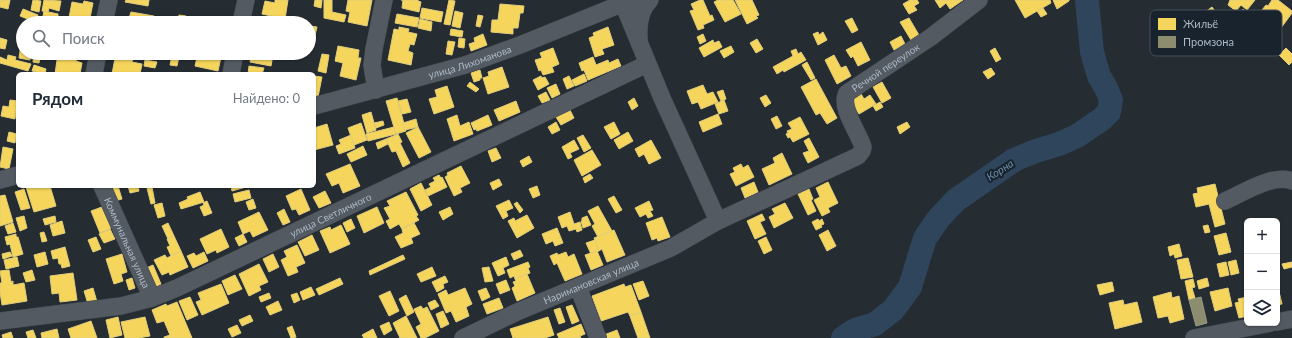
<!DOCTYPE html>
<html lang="ru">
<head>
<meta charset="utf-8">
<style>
  :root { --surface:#fff; --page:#f6f6f7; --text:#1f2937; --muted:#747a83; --line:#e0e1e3 }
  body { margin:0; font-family:Lato,sans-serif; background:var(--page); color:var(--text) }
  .controls { position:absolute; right:12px; bottom:12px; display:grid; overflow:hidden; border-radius:6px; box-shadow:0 1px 3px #0004 }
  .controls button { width:36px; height:36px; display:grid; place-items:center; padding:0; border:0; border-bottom:1px solid var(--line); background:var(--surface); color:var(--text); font:20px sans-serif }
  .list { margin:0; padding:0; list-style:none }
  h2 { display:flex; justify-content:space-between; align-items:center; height:52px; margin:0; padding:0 16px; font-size:17px }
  h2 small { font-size:13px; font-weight:400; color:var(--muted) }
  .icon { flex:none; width:22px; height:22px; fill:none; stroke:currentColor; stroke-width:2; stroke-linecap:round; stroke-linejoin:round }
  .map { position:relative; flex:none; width:1292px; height:338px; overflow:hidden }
  .search { position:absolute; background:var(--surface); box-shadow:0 1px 3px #0004; left:16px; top:16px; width:300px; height:44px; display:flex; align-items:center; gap:10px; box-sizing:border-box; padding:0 14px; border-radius:22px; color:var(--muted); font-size:15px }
  .panel { position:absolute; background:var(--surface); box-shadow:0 1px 3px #0004; left:16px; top:72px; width:300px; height:116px; border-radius:6px }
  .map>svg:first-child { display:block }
  .homes { fill:#f6d55c; stroke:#e0cd7c }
  .industry { fill:#8c8c6e; stroke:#969a88 }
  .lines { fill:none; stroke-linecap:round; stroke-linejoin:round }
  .river { stroke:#2e455b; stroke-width:24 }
  .minor-casing { stroke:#42484d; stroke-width:18 }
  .minor { stroke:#545a62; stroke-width:17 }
  .labels { text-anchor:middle; stroke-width:4; stroke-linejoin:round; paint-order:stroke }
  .street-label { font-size:10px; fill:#acb9c6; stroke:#18232d }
  .water-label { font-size:11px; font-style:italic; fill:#6b8dac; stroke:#18232d }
  .key { fill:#18232d; stroke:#44505b; stroke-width:1 }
  .key-label { font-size:11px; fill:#acb9c6 }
</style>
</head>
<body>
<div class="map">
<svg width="1292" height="338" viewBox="0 0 1292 338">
  <rect width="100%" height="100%" fill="#252c32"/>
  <g class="homes">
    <path d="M0 0H10L8 9 0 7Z"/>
    <path d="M33 0 41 1 39 12 31 10Z"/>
    <path d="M44 0 61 1 59 11 49 8 48 12 42 11Z"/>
    <path d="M126 0H149L148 6 125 2Z"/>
    <path d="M275 0H288L285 19 262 14 265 1 275 3Z"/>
    <path d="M315 0H322L321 8 314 6Z"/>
    <path d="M324 0H332V12L346 15 344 22 324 18Z"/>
    <path d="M348 0H372L367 26 348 22 350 12 346 11Z"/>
    <path d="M401 0H418V1L421 2 419 12 402 8 403 0Z"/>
    <path d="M449 0 455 1 450 25 444 24Z"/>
    <path d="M700 0H703L710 16 712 15 714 20 703 25 704 28 698 30 690 11 694 10 691 4Z"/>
    <path d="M718 0H733L741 14 725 22 714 2Z"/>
    <path d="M735 0H752L759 15 756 16 758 18 747 24Z"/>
    <path d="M910 0H917L919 3 914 6 917 10 909 14 903 4Z"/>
    <path d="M935 0H963L950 9 946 3 940 8Z"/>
    <path d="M1015 0H1050L1051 3 1025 18Z"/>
    <path d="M1053 0H1069V1L1057 9Z"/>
    <path d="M1230 0H1255L1247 10 1241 5 1236 11 1228 5Z"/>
    <path d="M1272 0H1278L1292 11V13L1281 28 1271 20 1269 24 1258 15 1266 5 1268 6Z"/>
    <path d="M84 1 93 3 89 23H68L72 2 83 4Z"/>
    <path d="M500 4 524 6 523 13H520L518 28H513V34L491 32 492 20H498Z"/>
    <path d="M1212 7 1224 24 1216 29 1205 12Z"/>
    <path d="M422 8 443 12 441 22 420 18Z"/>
    <path d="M1043 8 1047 14 1041 17 1037 11Z"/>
    <path d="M23 9 38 15 35 22 20 16Z"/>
    <path d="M1243 9 1257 23 1252 28 1244 20 1240 24 1235 18Z"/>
    <path d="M44 11 58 14V18L63 19V23L42 21Z"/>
    <path d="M455 11 463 13 460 28 452 26Z"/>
    <path d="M131 12 154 16 152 23H123L124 17 129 18Z"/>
    <path d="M397 14 419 18 417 27 395 23Z"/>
    <path d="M179 15 186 16 184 23H177Z"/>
    <path d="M478 15 483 16 480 27 476 26Z"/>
    <path d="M852 18 858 30 852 33 845 21Z"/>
    <path d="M909 18 919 35 911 40 900 22Z"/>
    <path d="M420 19 432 22 431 31 418 28Z"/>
    <path d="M310 26 317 27 314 40 309 39Z"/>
    <path d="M399 27 409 29 408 32 417 34 414 45 410 44 408 51 413 53 411 65 388 60 394 29 399 30Z"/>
    <path d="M608 27 614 45 602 49 604 54 595 57 589 38 594 36 593 33Z"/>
    <path d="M451 29 463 31 462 37 450 35Z"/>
    <path d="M818 32 819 35 823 32 827 40 818 45 813 34Z"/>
    <path d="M483 34 487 45 471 51 469 44 475 42 474 38Z"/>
    <path d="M703 34 706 41 700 44 697 37Z"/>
    <path d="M901 36 905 44 894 50 890 42Z"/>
    <path d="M0 38 7 40 5 49 0 48Z"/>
    <path d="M459 38 465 39 464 48 458 47Z"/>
    <path d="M757 39 763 49 756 53 750 43Z"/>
    <path d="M713 40 714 43 719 41 722 47 704 57 699 48Z"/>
    <path d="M448 41 455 42 452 55 446 54Z"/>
    <path d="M861 42 870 60 858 66 853 56 851 58 846 50Z"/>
    <path d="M21 43H23V53H31L30 60 19 58Z"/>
    <path d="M338 46 359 50 358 58H361L356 80 340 76 343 63 335 61Z"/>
    <path d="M731 46 734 52 724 58 720 51Z"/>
    <path d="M553 48 559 64 552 67 554 72 543 75 541 70 539 71 535 60 542 58 540 53Z"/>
    <path d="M995 48 1001 59 996 62 990 51Z"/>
    <path d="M1286 48 1292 54V62L1289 65 1279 55Z"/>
    <path d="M796 49 798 54 801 52 806 60 784 72 783 70 777 74 773 67 793 56 791 51Z"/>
    <path d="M34 53H41L39 63 33 62Z"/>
    <path d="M58 53 77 54 76 61 82 63 80 74H55Z"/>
    <path d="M116 53 133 57 132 62 142 64 140 74H112Z"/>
    <path d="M198 53 221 57 218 71 195 66Z"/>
    <path d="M252 53H280L279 56 273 55 271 66 250 62Z"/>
    <path d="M322 54 329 55 326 73 318 71Z"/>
    <path d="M8 55 16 57 15 60 31 64 28 71 0 63V57L7 60Z"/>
    <path d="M172 55 179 57 177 66 170 65Z"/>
    <path d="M834 55 841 68 846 66 851 76 837 84 825 60Z"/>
    <path d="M593 57 596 65 608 60 609 63 618 59 621 66 588 80 584 70 582 71 579 63Z"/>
    <path d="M145 60 157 62 155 68 144 66Z"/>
    <path d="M807 62 815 78 811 80 802 65Z"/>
    <path d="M34 65 46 69 45 74 32 71Z"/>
    <path d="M249 66 264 68 262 74H248Z"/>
    <path d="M502 67 509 87 488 94 483 78 489 76 488 72Z"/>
    <path d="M991 68 995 74 988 79 983 72Z"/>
    <path d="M480 70 482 78H480V80L474 82 471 73Z"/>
    <path d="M584 74 587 81 575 86 572 80Z"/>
    <path d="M314 76 322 77 318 97 314 96Z"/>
    <path d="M541 76 542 78 545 77 549 84 538 90 533 80Z"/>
    <path d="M569 76 574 86 567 89 563 79Z"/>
    <path d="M816 79 837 118 827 124 820 113 816 115 801 87Z"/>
    <path d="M470 82 479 89 476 92 467 86Z"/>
    <path d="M882 82 891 98 882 103 873 87Z"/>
    <path d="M556 84 560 94 552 98 547 88Z"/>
    <path d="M703 85 707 94 713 92 718 102 701 109 698 102 692 104 687 91Z"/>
    <path d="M447 86 454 107 434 114 429 99 437 97 435 90Z"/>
    <path d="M723 90 726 99 721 101 717 92Z"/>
    <path d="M546 92 550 100 542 103 538 96Z"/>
    <path d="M860 92 864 99 870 95 876 104 859 114 849 98Z"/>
    <path d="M766 95 771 103 765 107 760 98Z"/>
    <path d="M397 98 406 131 396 134 386 101Z"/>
    <path d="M634 98 638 106 632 110 628 102Z"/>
    <path d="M407 99 411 112 402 114 398 101Z"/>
    <path d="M10 100 18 101 15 119 1 116 3 106 9 107Z"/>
    <path d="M724 100 728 111 719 114 715 104Z"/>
    <path d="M516 101 520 112 499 121 494 110Z"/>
    <path d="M880 102 883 107 876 111 873 106Z"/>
    <path d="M570 110 574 118 561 125 556 117Z"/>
    <path d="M371 112 376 130 367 133 362 115Z"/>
    <path d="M718 114 722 124 703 132 699 122Z"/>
    <path d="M457 115 460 126 469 122 473 134 454 141 447 119Z"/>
    <path d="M488 115 492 125 477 131 476 129 474 130 471 123Z"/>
    <path d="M777 116 782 126 776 129 771 119Z"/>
    <path d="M800 117 809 134 793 142 790 137 788 138 786 134 788 133 787 131 792 129 788 123Z"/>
    <path d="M416 119 418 127 405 130 403 123Z"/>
    <path d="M383 121 384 125 376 128 374 123Z"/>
    <path d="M556 122 560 130 552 134 548 127Z"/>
    <path d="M614 122 620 134 611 139 604 127Z"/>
    <path d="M907 122 910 127 900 134 897 127Z"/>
    <path d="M361 123 367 140 354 145 348 128Z"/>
    <path d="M327 124 333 145 314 150V128Z"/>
    <path d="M394 127 396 134 368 141 366 134Z"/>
    <path d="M418 127 431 152 419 158 406 133Z"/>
    <path d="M9 132 17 134 15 143 7 141Z"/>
    <path d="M628 132 633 141 619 149 614 140Z"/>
    <path d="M398 134 402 142 400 143 410 163 403 167 396 151 392 152 386 139Z"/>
    <path d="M351 135 355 148 339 154 336 146 341 144 339 140Z"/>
    <path d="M583 135 591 148 584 152 577 138Z"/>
    <path d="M809 138 819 157 808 163 803 153 809 151 804 141Z"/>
    <path d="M386 139 388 144 378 149 376 143Z"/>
    <path d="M574 140 579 149 570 153 572 157 568 159 562 147Z"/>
    <path d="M651 140 661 158 649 164 644 154 639 157 635 149Z"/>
    <path d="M363 146 367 155 351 162 347 154Z"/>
    <path d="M3 147 13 149 9 169 0 167Z"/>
    <path d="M496 148 501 158 492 162 488 151Z"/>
    <path d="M592 150 601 165 582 176 574 160Z"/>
    <path d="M782 153 792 174 769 185 762 169 775 163 773 158Z"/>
    <path d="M529 156 532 162 523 167 520 161Z"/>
    <path d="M350 164 360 186 343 193 339 183 332 186 326 174Z"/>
    <path d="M741 164 743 168 748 165 754 177 736 186 730 174 735 172 733 168Z"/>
    <path d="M461 166 470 183 460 188 462 192 454 196 445 177 448 175 447 173Z"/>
    <path d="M590 174 593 178 585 183 583 178Z"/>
    <path d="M439 175 441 178 442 177 447 187 428 196 425 190 431 187 429 184 435 181 433 178Z"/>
    <path d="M499 179 502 185 493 190 490 183Z"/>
    <path d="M754 182 758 192 745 198 741 188Z"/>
    <path d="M828 182 838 203 828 208 830 212 822 216 814 200 820 197 816 188Z"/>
    <path d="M421 183 432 205 421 211 410 189Z"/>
    <path d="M1215 184 1225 224 1215 227 1209 204 1196 207 1193 194 1198 193 1197 188Z"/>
    <path d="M30 186H50L56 206 34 212 26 187Z"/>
    <path d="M111 186H118L122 199 115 201Z"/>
    <path d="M128 186H138L139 191 130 193Z"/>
    <path d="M231 186H246V187L232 191Z"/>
    <path d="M537 186 540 195 533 198 529 189Z"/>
    <path d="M152 187 155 203 151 204 147 188Z"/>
    <path d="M24 189 30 208 21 210 15 192Z"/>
    <path d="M301 189 310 210 299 215 296 209 292 210 286 196Z"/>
    <path d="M809 189 813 199 811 200 816 211 808 215 798 194Z"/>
    <path d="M249 190 251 198 235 202 233 194Z"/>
    <path d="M325 191 331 203 319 208 313 197Z"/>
    <path d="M200 192 204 202 181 209 179 203 188 199 187 197Z"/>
    <path d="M406 192 418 215 416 216 419 220 402 229 399 224 390 229 386 221 390 219 384 208 390 206 387 201Z"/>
    <path d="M5 195 13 222 0 226V196Z"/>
    <path d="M614 196 622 210 616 213 608 199Z"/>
    <path d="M253 199 256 208 249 210 246 202Z"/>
    <path d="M509 200 513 208 506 211 508 216 503 219 496 206Z"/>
    <path d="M207 201 212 213 204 216 200 207 204 205 203 203Z"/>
    <path d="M649 201 653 210 650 211 653 216 648 218 646 214 640 217 635 208Z"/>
    <path d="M517 202 523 210 520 213 514 204Z"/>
    <path d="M162 203 165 216 158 218 154 205Z"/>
    <path d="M785 203 793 218 774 228 769 217 775 214 772 209Z"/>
    <path d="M598 206 612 231 598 237 592 226 595 224 588 211Z"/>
    <path d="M102 207 111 228 100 233 91 211Z"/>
    <path d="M377 207 384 223 364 233 357 216Z"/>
    <path d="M450 207 453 214 443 220 439 212Z"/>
    <path d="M284 209 290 222 283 225 277 213Z"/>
    <path d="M259 212 268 230 253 237 250 231 243 234 238 222Z"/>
    <path d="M570 212 574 224 580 222 582 230 577 232 576 229 569 231 567 226 562 228 558 217Z"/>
    <path d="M762 214 765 220 760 222 766 234 755 239 747 221Z"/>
    <path d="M527 215 534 228 517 238 508 221 514 218 515 221Z"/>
    <path d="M24 216 27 228 20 231 16 218Z"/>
    <path d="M55 216 56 222 45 225 43 219Z"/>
    <path d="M587 216 591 225 583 228 581 221H582V218Z"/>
    <path d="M662 217 670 237 658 241 657 238 652 240 646 223Z"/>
    <path d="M351 219 355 228 347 232 343 223Z"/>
    <path d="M818 219 819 221 822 219 824 224 821 225 822 227 816 230 812 222Z"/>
    <path d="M62 221 65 233 53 236 50 225Z"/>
    <path d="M13 223 16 232 8 234 5 226Z"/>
    <path d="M168 223 174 236 168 239 162 226Z"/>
    <path d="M414 223 420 234 411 238 413 243 401 248 395 237 403 233 402 229Z"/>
    <path d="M341 225 350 244 330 253 320 231 330 227 331 230Z"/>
    <path d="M1208 225 1210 232 1205 233 1203 226Z"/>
    <path d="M557 228 563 243 555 246 553 241 546 244 542 234Z"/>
    <path d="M110 229 115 239 104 243 99 234Z"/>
    <path d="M221 229 229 247 217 253 216 250 207 254 200 239Z"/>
    <path d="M614 230 625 255 607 262 602 249 599 251 594 238Z"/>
    <path d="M828 230 836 246 827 251 819 235Z"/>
    <path d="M44 232 47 241 42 242 40 233Z"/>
    <path d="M1226 233 1231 252 1219 255 1214 236Z"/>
    <path d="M16 234V237H18L23 254 13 257 10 244 7 245 5 237Z"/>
    <path d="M243 234 247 242 239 246 235 238Z"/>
    <path d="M312 235 319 250 305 256 298 242Z"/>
    <path d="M174 236 181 251 171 256 167 247 170 246 167 239Z"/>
    <path d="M96 237 101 249 93 252 88 240Z"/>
    <path d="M766 237 772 250 764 254 758 241Z"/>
    <path d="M595 240 599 251 591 254 586 243Z"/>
    <path d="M1179 244 1182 256 1175 258 1174 254 1170 256 1168 247Z"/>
    <path d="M297 245 305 263 296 267 298 272 288 276 281 260 287 257 284 251Z"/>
    <path d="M65 247 70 266 62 268 61 264H59L58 258 53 259 51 251Z"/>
    <path d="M520 250 523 256 514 260 511 254Z"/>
    <path d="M181 251 188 267 170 275 169 272 162 275 154 260 165 255 167 258Z"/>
    <path d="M597 251 603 265 591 270 585 255Z"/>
    <path d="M10 252 12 256 3 259 2 254Z"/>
    <path d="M45 252 48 264 37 267 34 255Z"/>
    <path d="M204 252 208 261 193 268 187 256 194 253 196 256Z"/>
    <path d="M566 252 568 257 574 254 582 274 565 281 557 263 554 265 550 256 557 253 558 255Z"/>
    <path d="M122 254 127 272 121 274 123 281 114 284 106 259Z"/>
    <path d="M273 254 279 267 269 272 263 259Z"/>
    <path d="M403 255 405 259 370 275 369 271Z"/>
    <path d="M17 257 19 266 6 269 4 260Z"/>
    <path d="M506 257 509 265 503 268 505 273 498 276 492 263Z"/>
    <path d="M1188 258 1193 277 1181 279 1177 260Z"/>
    <path d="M1236 260 1239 273 1231 275 1228 262Z"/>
    <path d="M528 262 530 267 528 268 530 273 515 279 514 276 510 278 507 270Z"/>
    <path d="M1226 262 1229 275 1220 277 1217 264Z"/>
    <path d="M1292 262V267L1284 269 1282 264Z"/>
    <path d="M259 264 268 282 259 286 261 290 249 296 239 274Z"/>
    <path d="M153 265 161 284 153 288 144 269Z"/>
    <path d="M432 267 436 276 421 282 417 274Z"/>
    <path d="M489 267 493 281 485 282 482 268Z"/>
    <path d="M9 270 11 282 13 281V285L24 283 27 301 2 305 0 292V283H2L0 271Z"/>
    <path d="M32 270 35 280 26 282 23 273Z"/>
    <path d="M73 273 77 300 60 302 59 293 52 294 50 276Z"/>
    <path d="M527 274 535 293 517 301 512 288 515 286 513 282 516 281 515 279Z"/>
    <path d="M235 275 242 289 228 295 222 281Z"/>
    <path d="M445 276 448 282 443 284 444 288 437 292 432 282Z"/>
    <path d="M132 278 135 288 129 290 126 280Z"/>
    <path d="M340 278 343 284 319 295 316 289Z"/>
    <path d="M1207 278 1209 286 1199 289 1197 281Z"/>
    <path d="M1193 279 1195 287 1192 288 1195 298 1189 300 1185 281Z"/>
    <path d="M506 280 510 290 500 294 496 284Z"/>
    <path d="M643 281 649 296 639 300 633 284Z"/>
    <path d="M1112 282 1114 291 1100 295 1097 285Z"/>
    <path d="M1277 283 1282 304 1277 305Z"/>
    <path d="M221 284 229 303 202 315 196 302 201 300 198 293Z"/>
    <path d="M624 284 625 287 631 285 641 312 630 316 628 312 601 321 592 296Z"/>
    <path d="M311 287 315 295 303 300 300 292Z"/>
    <path d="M93 288 97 302 88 304 84 291Z"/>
    <path d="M465 288 472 304 466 307 469 316 456 322 451 311 446 313 438 294 446 290 448 295Z"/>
    <path d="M486 288 490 297 482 301 478 291Z"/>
    <path d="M1228 288 1232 306 1215 311 1210 292Z"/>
    <path d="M390 291 399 311 389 316 379 296Z"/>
    <path d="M1171 292 1172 298 1179 296 1184 319 1170 323 1168 316 1158 318 1153 297Z"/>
    <path d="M269 293 271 298 261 302 259 297Z"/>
    <path d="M297 293 300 300 294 303 291 295Z"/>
    <path d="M406 295 414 312 407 316 399 299Z"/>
    <path d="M190 297 198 315 187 320 179 301Z"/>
    <path d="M1247 297V316L1239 318 1235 303 1239 302 1238 299Z"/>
    <path d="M499 298 503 308 487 314 483 304Z"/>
    <path d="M435 300 439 306 431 310 428 303Z"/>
    <path d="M1123 300 1124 305 1137 302 1142 322 1115 329 1109 303Z"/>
    <path d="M278 301 282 310 270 315 266 307Z"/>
    <path d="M177 302 192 338H164V337L170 335 164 321 157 323 152 310 166 304 167 306Z"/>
    <path d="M572 305 579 321 572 324 566 307Z"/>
    <path d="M421 306 423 309 427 307 439 331 425 338H421L416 327 421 324 414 309Z"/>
    <path d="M560 308 565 322 559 324 554 310Z"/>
    <path d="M443 311 449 324 441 328 436 314Z"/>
    <path d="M641 312 650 338H638L630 316Z"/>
    <path d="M250 315 253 321 242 326 239 320Z"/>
    <path d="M406 316 417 338H400L393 323Z"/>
    <path d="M118 317 122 335 110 338 106 320Z"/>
    <path d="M145 317 150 336 138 338H125L121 322Z"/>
    <path d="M548 317 554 335 545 338H513L510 329Z"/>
    <path d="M91 321 97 338H71L68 329Z"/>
    <path d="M389 322 392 330 384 335 380 326Z"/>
    <path d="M581 324 585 334 580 336 581 338H559L557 334Z"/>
    <path d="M237 325 241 333 232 337 228 329Z"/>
    <path d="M292 326 296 337 294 338H291L287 328Z"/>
    <path d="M57 329 59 338H42L41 333Z"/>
    <path d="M373 329 377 338H364L362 335Z"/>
    <path d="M33 330 36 338H28L26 332Z"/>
    <path d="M617 330 620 338H605L604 335Z"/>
    <path d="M11 332 13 338H3L2 335Z"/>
  </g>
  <path class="industry" d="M1201 297 1207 323 1196 326 1189 300Z"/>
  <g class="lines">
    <path class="river" d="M843 338 855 330 875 324 893 310 910 287 925 238 939 218 956 200 1014 160 1033 152 1059 144 1077 136 1102 119 1109 112 1111 100 1106 88 1099 76 1092 52 1087 0"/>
    <g class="minor-casing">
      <g id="minor">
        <path d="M104 23 109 0"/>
        <path d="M241 23 246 0"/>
        <path d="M639 39C638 25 640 10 650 0"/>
        <path d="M94 74 98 53"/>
        <path d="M231 74 235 53"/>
        <path d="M376 90 372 65 374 49 384 0"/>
        <path id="s1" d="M314 106 465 65 520 45 631 0"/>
        <path d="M0 180 18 175"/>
        <path id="s2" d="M102 186 152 298"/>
        <path d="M1225 201C1243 193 1274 173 1292 181"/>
        <path id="s3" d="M718 221 858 156 862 151 863 147C859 133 839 107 847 93L931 37 979 0"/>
        <path d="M578 287 598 338"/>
        <path id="s4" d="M0 321 121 306 152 298 177 288 647 64"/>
        <path d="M1277 322 1292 319"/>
        <path id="s5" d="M463 338 517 312 671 248 718 221 662 98 627 13 619 0"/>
        <path d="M1194 338 1271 323"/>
      </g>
    </g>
    <use href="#minor" class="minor"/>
  </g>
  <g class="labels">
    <g class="street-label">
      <text dy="4" stroke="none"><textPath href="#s1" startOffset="162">улица Лихоманова</textPath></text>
      <text dy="4" stroke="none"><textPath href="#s3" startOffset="269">Речной переулок</textPath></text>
      <text dy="4" stroke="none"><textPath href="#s4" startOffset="351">улица Светличного</textPath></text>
      <text dy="4" stroke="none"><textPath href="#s2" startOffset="62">Коммунальная улица</textPath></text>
      <text dy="4" stroke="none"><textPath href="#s5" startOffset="140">Наримановская улица</textPath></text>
    </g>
    <g class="water-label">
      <text transform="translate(1000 170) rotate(-33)" y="4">Корна</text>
    </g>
  </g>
  <rect x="1150" y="10" width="132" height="46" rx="6" class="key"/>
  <rect x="1158" y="18" width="18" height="12" fill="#f6d55c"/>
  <rect x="1158" y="36" width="18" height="12" fill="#8c8c6e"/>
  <g class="key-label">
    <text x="1183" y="28">Жильё</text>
    <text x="1183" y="46">Промзона</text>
  </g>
</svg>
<div class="controls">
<button>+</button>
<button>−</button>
<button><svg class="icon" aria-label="layers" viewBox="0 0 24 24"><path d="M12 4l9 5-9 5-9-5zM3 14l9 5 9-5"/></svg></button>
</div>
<div class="search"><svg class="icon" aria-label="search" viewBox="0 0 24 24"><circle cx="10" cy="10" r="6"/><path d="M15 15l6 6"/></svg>Поиск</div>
<section class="panel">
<h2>Рядом<small>Найдено: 0</small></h2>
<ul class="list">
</ul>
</section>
</div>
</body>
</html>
